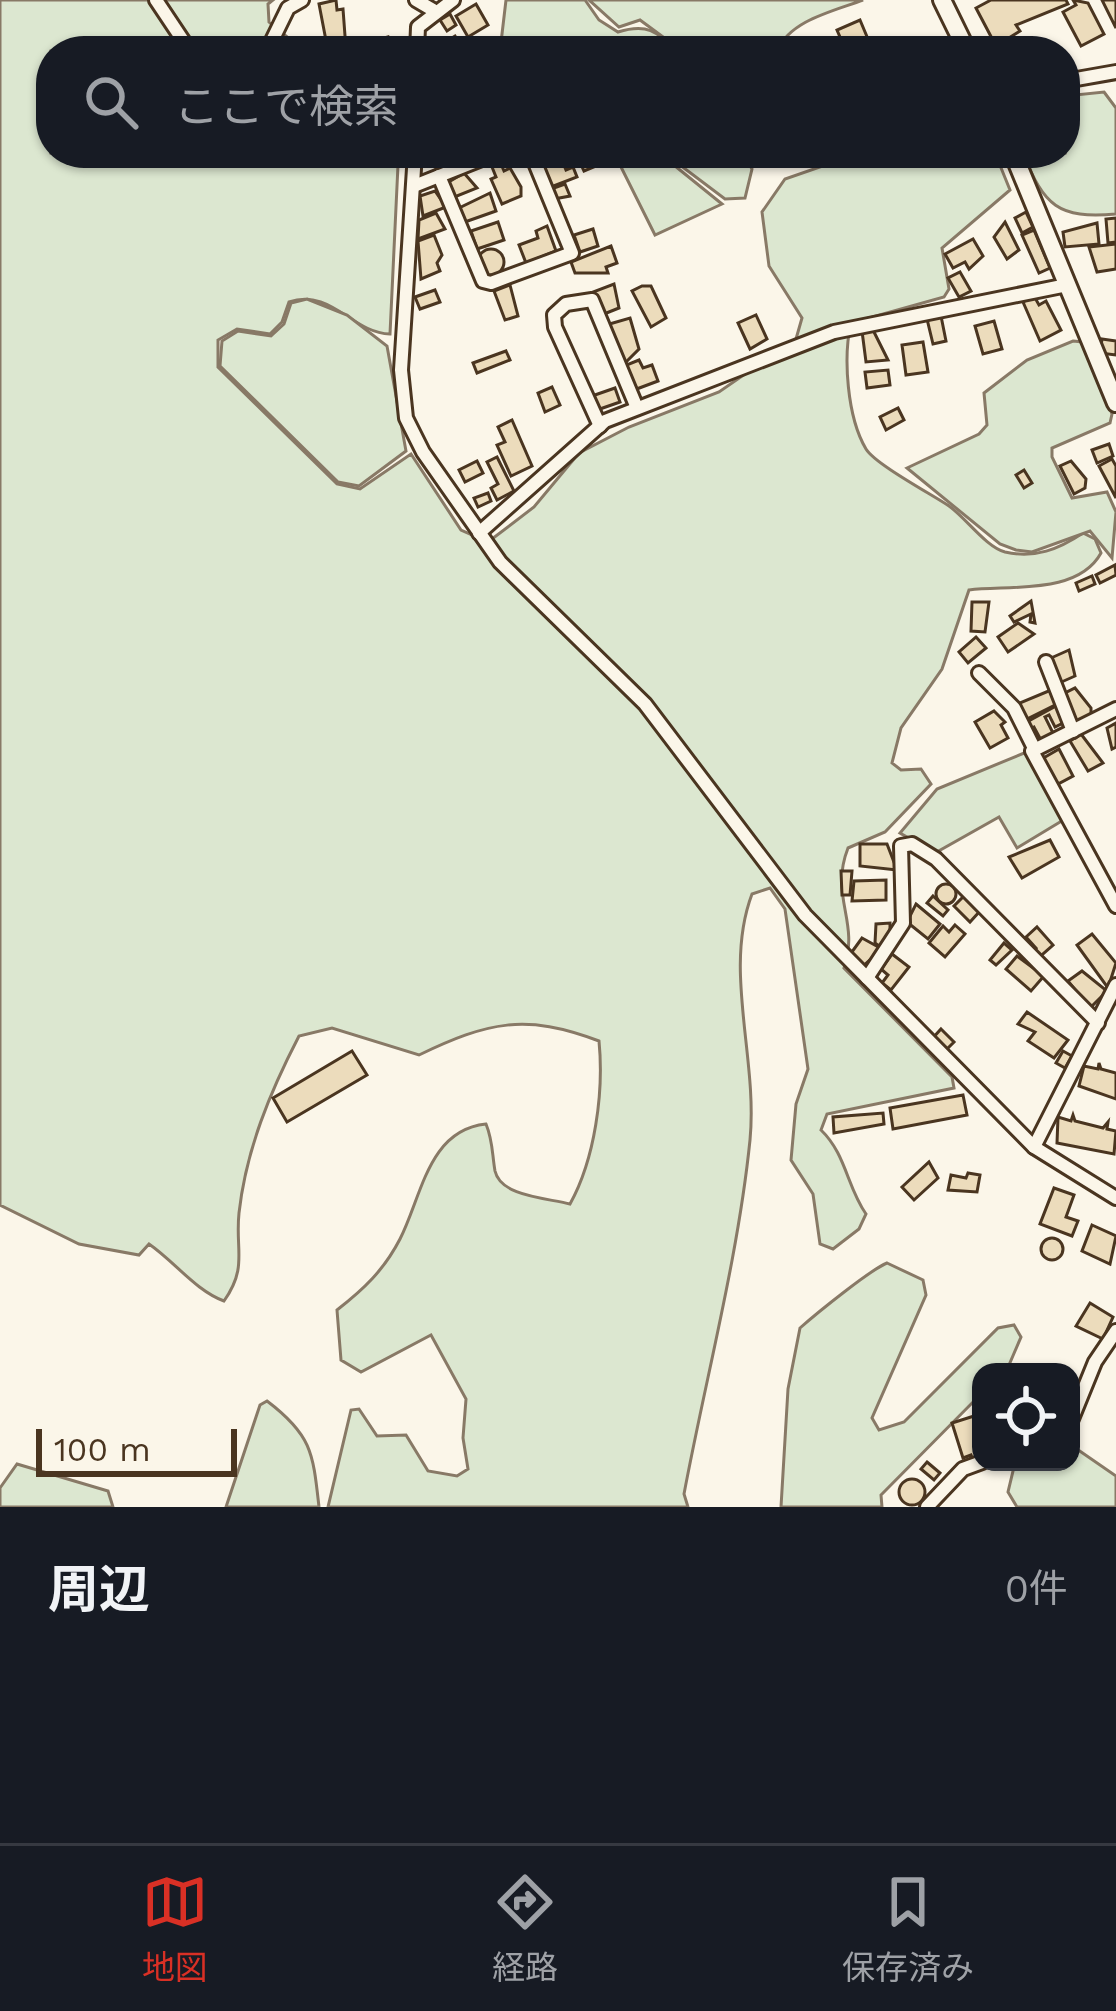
<!DOCTYPE html>
<html lang="ja">
<head>
<meta charset="utf-8">
<style>
  :root { --surface:#171b24; --page:#242831; --text:#f1f3f6; --muted:#9ea1a6; --line:#363941; --accent:#d93025 }
  body { margin:0; font-family:"Work Sans","Noto Sans JP",sans-serif; background:var(--page); color:var(--text) }
  .controls { position:absolute; right:36px; bottom:36px; display:grid; overflow:hidden; border-radius:24px; box-shadow:0 3px 9px #0004 }
  .controls button { width:108px; height:108px; display:grid; place-items:center; padding:0; border:0; border-bottom:3px solid var(--line); background:var(--surface); color:var(--text); font:60px sans-serif }
  .scale { position:absolute; left:36px; bottom:30px; width:201px; box-sizing:border-box; padding-left:12px; border:6px solid #4a3520; border-top:0; font-size:33px; line-height:42px; white-space:nowrap; color:#4a3520; -webkit-text-stroke:9px #fbf6e9; paint-order:stroke }
  .list { margin:0; padding:0; list-style:none }
  h2 { display:flex; justify-content:space-between; align-items:center; height:156px; margin:0; padding:0 48px; font-size:51px }
  h2 small { font-size:39px; font-weight:400; color:var(--muted) }
  .icon { flex:none; width:66px; height:66px; fill:none; stroke:currentColor; stroke-width:2; stroke-linecap:round; stroke-linejoin:round }
  .map { position:relative; flex:none; width:1116px; height:1507px; overflow:hidden }
  .search { position:absolute; background:var(--surface); box-shadow:0 3px 9px #0004; left:36px; right:36px; top:36px; height:132px; display:flex; align-items:center; gap:30px; box-sizing:border-box; padding:0 42px; border-radius:48px; color:var(--muted); font-size:45px }
  .sheet { height:336px; background:var(--surface) }
  nav { display:flex; justify-content:space-around; align-items:center; box-sizing:border-box; height:168px; border-top:3px solid var(--line); background:var(--surface); font-size:33px; color:var(--muted) }
  nav a { display:grid; justify-items:center; gap:6px }
  nav .on { color:var(--accent) }
  .map>svg:first-child { display:block }
  .green { fill:#dce7d0; stroke:#887966; stroke-width:3 }
  .building { fill:#ecdcbc; stroke:#4a3520; stroke-width:3 }
  .lines { fill:none; stroke-linecap:round; stroke-linejoin:round }
  .street-casing { stroke:#4a3520; stroke-width:18 }
  .secondary-casing { stroke:#4a3520; stroke-width:22 }
  .street { stroke:#fbf6e9; stroke-width:12 }
  .secondary { stroke:#fbf6e9; stroke-width:16 }
</style>
</head>
<body>
<div class="map">
<svg width="1116" height="1507" viewBox="0 0 1116 1507">
  <rect width="100%" height="100%" fill="#fbf6e9"/>
  <g class="green">
    <path d="M0 0H273L268 4 269 22 304 51H51V153H388L398 165 390 334C352 333 331 288 289 302L282 322 270 334 237 329 218 340V367L337 484 360 489 411 454 461 530 488 542 534 507 579 453 629 427 719 392 796 339 802 318 769 266 762 212 785 179 860 153H995L1010 190 942 248 949 289 944 297 851 323C843 357 847 417 866 449 875 464 931 494 949 506 966 518 986 547 1005 552 1035 559 1059 549 1083 533L1095 539 1101 553C1078 595 1010 585 969 590L942 669 901 728 892 763 901 770 921 769 931 784 885 832 848 848C829 897 860 921 844 968L952 1077 954 1088 827 1114 821 1130C846 1154 847 1187 866 1214L859 1229 833 1249 820 1244 813 1194 791 1160 796 1104 808 1069 785 909 770 888 752 894C723 971 758 1058 750 1140 738 1258 706 1377 684 1494L688 1507H328L351 1410 359 1409 377 1436 406 1435 428 1471 457 1476 468 1469 463 1438 466 1399 431 1335 361 1372 341 1360 337 1310C364 1289 384 1270 400 1239 422 1196 428 1130 486 1124 493 1141 492 1154 495 1171 501 1197 548 1198 570 1204 595 1159 604 1092 599 1041 525 1013 488 1022 419 1055L332 1028 299 1036C270 1092 246 1150 239 1213 235 1250 248 1267 224 1301 195 1290 175 1262 149 1244L139 1255 79 1244 0 1205Z"/>
    <path d="M506 0H585L599 20 618 32C647 23 656 31 677 51H500Z"/>
    <path d="M589 0H863C834 11 790 20 777 51H682L640 20 619 27Z"/>
    <path d="M1104 92 1116 108V214C1058 219 1044 206 1023 153H1065V96Z"/>
    <path d="M614 153H659L722 204 655 235Z"/>
    <path d="M664 153H742L752 169 745 198 725 199Z"/>
    <path d="M307 299 347 315 387 346 406 451 359 486 338 482 220 366 222 341 238 331 271 336 284 324 291 303Z"/>
    <path d="M1073 341 1083 342 1112 414 1110 423 1052 448V457L1072 498 1107 492 1116 512 1112 558 1090 531 1032 552 1016 550 1000 544 907 468 979 434 987 425 984 393 1027 360Z"/>
    <path d="M1029 751 1065 819 1017 848 999 817 935 853 900 833 937 789Z"/>
    <path d="M887 1263 923 1280 926 1295 872 1418 879 1430 904 1422 998 1328 1014 1325 1021 1337 1006 1372H981V1394L881 1495 882 1507H781L788 1389 800 1328C817 1313 870 1270 887 1263Z"/>
    <path d="M267 1401C312 1435 313 1453 319 1507H226L260 1405Z"/>
    <path d="M1071 1445 1116 1476V1507H1017L1008 1492 1014 1467 1071 1462Z"/>
    <path d="M17 1464 108 1491 113 1507H0V1488Z"/>
  </g>
  <g class="building">
    <path d="M336 0 337 10 343 9 346 49 388 37 391 51H328L319 4Z"/>
    <path d="M991 0H1066L1068 4 1016 25 1020 31 996 46 976 8Z"/>
    <path d="M1073 0 1088 3 1104 34 1081 46 1063 12 1076 5Z"/>
    <path d="M1102 0H1116V28Z"/>
    <path d="M476 4 488 25 468 37 456 16Z"/>
    <path d="M450 14 456 25 447 31 440 20Z"/>
    <path d="M860 20 873 51H846L837 30Z"/>
    <path d="M455 36 464 51H442L439 46Z"/>
    <path d="M456 153 458 158 440 166 435 155Z"/>
    <path d="M535 153H559L566 170 573 167 577 177 551 187Z"/>
    <path d="M597 153 601 164 584 171 579 160Z"/>
    <path d="M501 164 504 171 510 168 521 187V196L502 204 491 179 496 177 492 167Z"/>
    <path d="M464 173 477 188 452 198 447 183Z"/>
    <path d="M565 184 570 196 554 199 551 189Z"/>
    <path d="M435 191 446 207 423 216 420 196Z"/>
    <path d="M490 193 496 211 462 223 457 209Z"/>
    <path d="M1026 212 1033 227 1022 233 1015 218Z"/>
    <path d="M436 213 445 229 418 239 419 220Z"/>
    <path d="M1116 218V242L1108 243 1106 219Z"/>
    <path d="M498 222 504 240 477 249 471 231Z"/>
    <path d="M1005 222 1019 250 1007 259 994 237Z"/>
    <path d="M1097 223 1099 244 1065 247 1063 232Z"/>
    <path d="M547 226 556 251 526 263 519 245 538 238 536 231Z"/>
    <path d="M593 229 598 246 580 252 574 235Z"/>
    <path d="M1034 230 1050 268 1039 273 1022 235Z"/>
    <path d="M434 235 442 255 437 263 440 271 421 279 418 241Z"/>
    <path d="M973 239 983 256 969 269 965 262 953 268 945 254Z"/>
    <path d="M1116 244V269L1097 272 1089 247Z"/>
    <path d="M611 246 617 263 606 267 608 273H575L571 262Z"/>
    <circle cx="491" cy="262" r="13"/>
    <path d="M960 272 971 291 959 297 948 278Z"/>
    <path d="M614 284 619 308 604 314 593 292Z"/>
    <path d="M510 285 518 316 505 320 494 291Z"/>
    <path d="M642 286H651L666 318 651 327 632 291Z"/>
    <path d="M435 290 440 302 420 309 415 297Z"/>
    <path d="M1034 296 1039 305 1046 301 1061 330 1040 341 1023 302Z"/>
    <path d="M756 315 767 339 750 349 738 323Z"/>
    <path d="M941 316 946 341 933 344 927 319Z"/>
    <path d="M630 318 639 349 625 363 606 325Z"/>
    <path d="M994 321 1002 349 983 354 975 326Z"/>
    <path d="M873 330 888 360 866 362 862 331Z"/>
    <path d="M1102 339 1116 341V355L1100 353Z"/>
    <path d="M923 342 928 372 906 375 902 345Z"/>
    <path d="M506 351 510 360 477 373 473 363Z"/>
    <path d="M639 360 643 368 652 365 658 381 634 390 624 366Z"/>
    <path d="M888 370 890 385 867 388 865 372Z"/>
    <path d="M552 387 560 405 545 412 538 393Z"/>
    <path d="M615 388 620 402 597 410 592 396Z"/>
    <path d="M898 408 904 420 886 430 880 417Z"/>
    <path d="M512 420 532 466 511 476 497 445 505 442 498 427Z"/>
    <path d="M1109 444 1113 456 1097 463 1092 450Z"/>
    <path d="M497 457 514 491 497 500 491 488 498 484 487 462Z"/>
    <path d="M1112 459 1116 466V498L1099 466Z"/>
    <path d="M477 461 483 473 465 482 459 470Z"/>
    <path d="M1071 461 1086 479 1085 488 1074 494 1060 466Z"/>
    <path d="M1024 470 1032 483 1024 488 1016 475Z"/>
    <path d="M488 493 491 501 478 507 474 498Z"/>
    <path d="M1115 565 1116 575 1100 583 1096 575Z"/>
    <path d="M1092 576 1095 584 1079 591 1076 583Z"/>
    <path d="M1031 601 1035 623 1030 622 1031 614 1014 622 1010 616Z"/>
    <path d="M972 602H989L985 632 971 631Z"/>
    <path d="M1018 623 1034 634 1008 652 998 637Z"/>
    <path d="M976 637 986 648 968 663 959 652Z"/>
    <path d="M1069 650 1075 676 1057 684 1051 658Z"/>
    <path d="M1075 688 1091 708V718L1076 726 1061 695Z"/>
    <path d="M1051 690 1057 704 1023 721 1015 705Z"/>
    <path d="M1056 706 1065 722 1055 727 1049 715 1045 717 1054 735 1042 742 1034 727 1029 730 1025 723Z"/>
    <path d="M994 711 1005 722 1001 725 1008 738 990 748 975 722Z"/>
    <path d="M1116 723V747L1112 749 1107 728Z"/>
    <path d="M1081 734 1103 763 1088 771 1070 741Z"/>
    <path d="M1059 749 1073 776 1058 784 1040 760Z"/>
    <path d="M1050 840 1059 857 1022 878 1009 857Z"/>
    <path d="M860 844H887L897 870 860 866Z"/>
    <path d="M841 871H852L850 895H842Z"/>
    <path d="M886 880V900L852 901 854 881Z"/>
    <circle cx="946" cy="894" r="10"/>
    <path d="M965 895 980 911 970 922 954 906Z"/>
    <path d="M933 896 948 910 943 916 927 903Z"/>
    <path d="M916 904 940 924 928 939 907 922Z"/>
    <path d="M890 923V937L882 948 875 943 876 924Z"/>
    <path d="M955 925 965 934 945 957 929 943 943 926 949 932Z"/>
    <path d="M1037 927 1053 945 1036 960 1030 953 1036 948 1026 937Z"/>
    <path d="M1092 934 1116 963 1108 988 1077 945Z"/>
    <path d="M862 938 882 949 863 966 849 956Z"/>
    <path d="M1004 943 1012 950 996 965 990 960Z"/>
    <path d="M892 954 909 967 891 990 882 983 888 975 881 969Z"/>
    <path d="M1017 956 1044 976 1031 991 1006 969Z"/>
    <path d="M1082 971 1107 991 1090 1008 1068 981Z"/>
    <path d="M1027 1012 1068 1040 1054 1058 1028 1041 1035 1032 1018 1024Z"/>
    <path d="M941 1029 954 1042 944 1052 931 1040Z"/>
    <path d="M352 1051 367 1075 287 1122 273 1098Z"/>
    <path d="M1063 1051 1072 1056 1065 1068 1056 1063Z"/>
    <path d="M1099 1063 1101 1069 1116 1073V1099L1079 1086 1084 1066 1098 1069Z"/>
    <path d="M963 1095 967 1115 893 1129 890 1108Z"/>
    <path d="M883 1113 884 1124 834 1133 833 1117Z"/>
    <path d="M1073 1115 1075 1121 1103 1128 1108 1122 1107 1129 1116 1131 1114 1154 1057 1143 1058 1117 1071 1121Z"/>
    <path d="M929 1162 938 1178 914 1200 902 1187Z"/>
    <path d="M968 1173 980 1175 977 1192 948 1190 951 1175 966 1178Z"/>
    <path d="M1054 1188 1074 1195 1066 1217 1078 1221 1072 1236 1040 1224Z"/>
    <path d="M1092 1225 1116 1236 1110 1264 1082 1251Z"/>
    <circle cx="1052" cy="1249" r="11"/>
    <path d="M1090 1303 1113 1317 1103 1339 1076 1326Z"/>
    <path d="M974 1416 981 1458 973 1460 971 1455 963 1458 952 1423Z"/>
    <path d="M927 1462 940 1473 934 1480 921 1469Z"/>
    <circle cx="912" cy="1492" r="13"/>
  </g>
  <g class="lines">
    <g class="street-casing">
      <g id="street">
        <path d="M156 0 190 51"/>
        <path d="M416 0 433 10"/>
        <path d="M267 51 288 8 302 0"/>
        <path d="M417 51 418 27 453 0"/>
        <path d="M1065 81 1116 72"/>
        <path d="M415 153 401 370 406 418 423 452 500 562 645 704 805 915 1034 1147 1116 1198"/>
        <path d="M439 176 483 281 491 283 572 253 531 153"/>
        <path d="M414 186 497 153"/>
        <path d="M600 426 555 327 554 315 566 304 592 300 637 408"/>
        <path d="M479 533 605 421 834 332 1067 285"/>
        <path d="M1046 662 1073 731"/>
        <path d="M979 673 1014 708 1035 750"/>
        <path d="M1116 709 1032 751 1116 906"/>
        <path d="M867 978 903 923 901 846 912 844 936 859 1098 1023"/>
        <path d="M1034 1147 1116 985"/>
        <path d="M1071 1421 1095 1362 1116 1331"/>
        <path d="M927 1507 963 1469 982 1462"/>
      </g>
    </g>
    <g class="secondary-casing">
      <g id="secondary">
        <path d="M942 0 967 51"/>
        <path d="M1013 153 1116 403"/>
      </g>
    </g>
    <use href="#street" class="street"/>
    <use href="#secondary" class="secondary"/>
  </g>
</svg>
<div class="controls">
<button><svg class="icon" aria-label="locate" viewBox="0 0 24 24"><circle cx="12" cy="12" r="6"/><path d="M12 2v4M12 18v4M2 12h4M18 12h4"/></svg></button>
</div>
<div class="scale">100 m</div>
<div class="search"><svg class="icon" aria-label="search" viewBox="0 0 24 24"><circle cx="10" cy="10" r="6"/><path d="M15 15l6 6"/></svg>ここで検索</div>
</div>
<section class="sheet">
<h2>周辺<small>0件</small></h2>
<ul class="list">
</ul>
</section>
<nav>
<a class="on"><svg class="icon" aria-label="map" viewBox="0 0 24 24"><path d="M3 6l6-2 6 2 6-2v14l-6 2-6-2-6 2zM9 4v14M15 6v14"/></svg>地図</a>
<a><svg class="icon" aria-label="directions" viewBox="0 0 24 24"><path d="M12 3l9 9-9 9-9-9zM9 14v-3h6M13 9l2 2-2 2"/></svg>経路</a>
<a><svg class="icon" aria-label="saved" viewBox="0 0 24 24"><path d="M7 4h10v16l-5-4-5 4z"/></svg>保存済み</a>
</nav>
</body>
</html>
